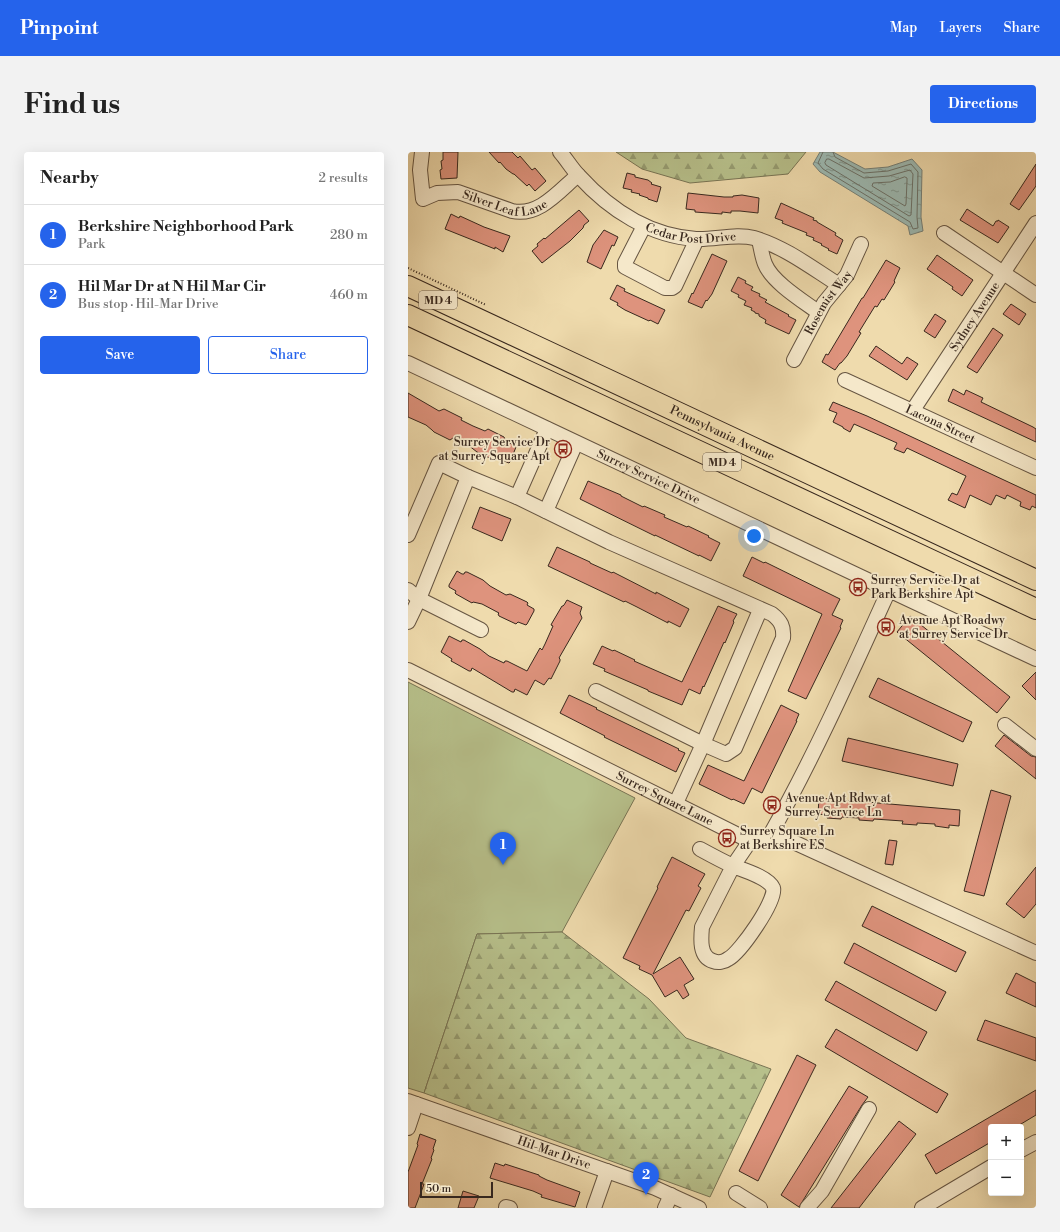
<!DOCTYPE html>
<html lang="en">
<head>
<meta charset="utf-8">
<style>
  :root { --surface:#fff; --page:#f2f2f2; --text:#222; --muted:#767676; --line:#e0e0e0; --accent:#2563eb }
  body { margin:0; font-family:"Libre Bodoni",serif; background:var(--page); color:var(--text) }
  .controls { position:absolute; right:12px; bottom:12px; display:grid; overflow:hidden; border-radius:4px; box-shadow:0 4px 16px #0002 }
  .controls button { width:36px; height:36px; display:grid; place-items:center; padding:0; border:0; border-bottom:1px solid var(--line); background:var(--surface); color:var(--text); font:20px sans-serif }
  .scale { position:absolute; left:12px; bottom:10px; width:73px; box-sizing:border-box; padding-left:4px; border:2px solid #38281e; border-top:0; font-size:11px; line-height:14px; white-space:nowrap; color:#38281e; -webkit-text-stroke:3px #f5e8ca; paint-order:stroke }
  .you { position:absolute; left:346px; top:384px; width:14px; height:14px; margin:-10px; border:3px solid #fff; border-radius:50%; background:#1a73e8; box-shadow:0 0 0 6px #1a73e833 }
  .badge { display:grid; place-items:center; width:26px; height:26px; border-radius:50%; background:var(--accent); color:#fff; font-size:13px; font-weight:700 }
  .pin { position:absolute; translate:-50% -33px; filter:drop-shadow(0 1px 2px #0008) }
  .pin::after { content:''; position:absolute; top:21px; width:14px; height:12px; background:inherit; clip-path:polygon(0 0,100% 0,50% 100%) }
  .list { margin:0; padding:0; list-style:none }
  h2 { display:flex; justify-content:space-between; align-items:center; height:52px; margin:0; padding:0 16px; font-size:17px }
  h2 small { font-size:13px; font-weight:400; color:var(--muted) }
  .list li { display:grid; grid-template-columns:26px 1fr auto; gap:12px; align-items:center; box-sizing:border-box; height:60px; padding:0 16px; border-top:1px solid var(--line) }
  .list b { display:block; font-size:15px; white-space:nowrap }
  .list p { margin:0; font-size:13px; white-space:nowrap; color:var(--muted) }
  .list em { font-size:13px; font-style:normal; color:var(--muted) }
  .actions { display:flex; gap:8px; padding:12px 16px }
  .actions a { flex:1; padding:9px 0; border:1px solid var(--accent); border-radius:4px; text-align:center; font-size:14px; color:var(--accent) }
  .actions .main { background:var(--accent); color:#fff }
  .map { position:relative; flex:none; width:628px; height:1056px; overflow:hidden; border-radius:4px }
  header { display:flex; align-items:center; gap:24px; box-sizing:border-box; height:56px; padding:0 20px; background:var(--accent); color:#fff }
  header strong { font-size:19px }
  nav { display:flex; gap:22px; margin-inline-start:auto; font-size:14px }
  .intro { display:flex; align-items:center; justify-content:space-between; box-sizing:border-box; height:96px; padding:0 24px }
  h1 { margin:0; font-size:28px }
  .button { padding:10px 18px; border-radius:4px; background:var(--accent); color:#fff; font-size:14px; font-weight:700 }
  main { display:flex; gap:24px; padding:0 24px }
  aside { flex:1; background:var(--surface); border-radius:4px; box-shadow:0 4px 16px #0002 }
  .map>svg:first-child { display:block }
  .green { fill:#b7c08b; stroke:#787454 }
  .forest { fill:url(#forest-firs); stroke:#787454 }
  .water { fill:url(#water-ripples); stroke:#747f77 }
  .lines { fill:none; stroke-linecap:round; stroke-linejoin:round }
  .shore { stroke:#6a7068; stroke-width:1 }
  .building { fill:#de937d; stroke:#38281e }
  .minor-casing { stroke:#665542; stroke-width:16 }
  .highway-casing { stroke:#38281e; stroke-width:22 }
  .path { stroke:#38281e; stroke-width:2; stroke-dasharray:1 2; stroke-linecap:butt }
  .minor { stroke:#f5e8ca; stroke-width:14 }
  .highway { stroke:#efdbad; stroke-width:20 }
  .labels { text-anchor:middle; stroke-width:3.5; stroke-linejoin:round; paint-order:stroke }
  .shield { fill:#f5e8ca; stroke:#716252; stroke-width:1 }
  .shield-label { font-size:11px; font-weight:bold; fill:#38281e }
  .street-label { font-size:12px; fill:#38281e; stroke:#f5e8ca }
  .poi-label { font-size:12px; fill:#38281e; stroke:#f5e8ca; text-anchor:start }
</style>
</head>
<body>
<header>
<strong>Pinpoint</strong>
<nav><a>Map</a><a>Layers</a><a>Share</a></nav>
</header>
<div class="intro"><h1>Find us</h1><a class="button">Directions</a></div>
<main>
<aside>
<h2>Nearby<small>2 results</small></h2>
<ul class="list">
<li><span class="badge">1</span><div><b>Berkshire Neighborhood Park</b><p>Park</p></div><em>280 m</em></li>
<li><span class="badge">2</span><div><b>Hil Mar Dr at N Hil Mar Cir</b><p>Bus stop · Hil-Mar Drive</p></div><em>460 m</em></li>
</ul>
<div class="actions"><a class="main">Save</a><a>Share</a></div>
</aside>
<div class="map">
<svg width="628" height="1056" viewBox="0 0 628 1056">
  <defs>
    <pattern id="forest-firs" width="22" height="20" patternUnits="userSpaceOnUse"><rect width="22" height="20" fill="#b7c08b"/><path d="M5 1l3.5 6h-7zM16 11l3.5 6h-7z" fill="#969c71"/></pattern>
    <pattern id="water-ripples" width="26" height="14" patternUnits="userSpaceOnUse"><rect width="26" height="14" fill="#9cb9b2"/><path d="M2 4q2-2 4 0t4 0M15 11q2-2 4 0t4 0" fill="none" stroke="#809690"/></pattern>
  </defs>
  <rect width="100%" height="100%" fill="#efdbad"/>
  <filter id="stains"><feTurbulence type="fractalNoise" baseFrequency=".005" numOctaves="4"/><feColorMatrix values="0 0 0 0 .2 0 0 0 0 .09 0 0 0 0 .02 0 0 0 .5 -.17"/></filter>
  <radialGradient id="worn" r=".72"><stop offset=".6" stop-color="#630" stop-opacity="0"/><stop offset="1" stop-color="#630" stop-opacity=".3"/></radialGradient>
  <path class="green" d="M0 530 227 646 154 780 69 782 16 941 0 936Z"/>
  <g class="forest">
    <path d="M208 0H398L380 22 282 31 234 17Z"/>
    <path d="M154 780 241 847 278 886 363 917 302 1045 16 941 69 782Z"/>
  </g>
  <path class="water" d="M412 0H425L457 17 480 15 504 7 514 18 513 65 515 79 502 83 500 74 412 20 405 12Z"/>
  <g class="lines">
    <g class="shore">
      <path d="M415 0 410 11 415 17 502 70 505 77 510 76 509 65 510 20 503 12 480 19 456 21 427 5 425 0"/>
      <path d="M419 7H421L456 26 481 24 502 18 505 22 503 63 501 64 418 13 417 11Z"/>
      <path d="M497 25 499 26V29L498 52 497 54 464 34 465 31 482 30Z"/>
    </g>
  </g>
  <g class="building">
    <path d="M35 0H50L49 26 33 27 32 18 34 17 33 9 35 8Z"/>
    <path d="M81 0H104L110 6 112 4 124 18 127 16 138 29 127 39 121 32 119 34 106 22H105L98 17 92 10 91 11Z"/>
    <path d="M628 12V34L611 58 602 52Z"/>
    <path d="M219 21 227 23V25L240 28 244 31 243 32 253 35 249 50 240 47V46L231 43 232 42 223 40 224 38 215 36Z"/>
    <path d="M280 41 316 45H325V44L334 43 351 46 350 61 332 59H323V61L314 60V62L287 60V58L278 57Z"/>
    <path d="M373 51 406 66 405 68 409 69V70L428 81 427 83 435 88 429 102 420 98 421 97 413 93 414 92 405 88 406 86 398 83 399 81 374 71 375 69 367 66Z"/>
    <path d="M559 57 585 74 588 69H590V68L601 75 590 91 552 68Z"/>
    <path d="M171 58 181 69 176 73 175 76 162 89 134 111 124 99 130 94 129 92 136 86 137 87Z"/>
    <path d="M43 62 51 66 52 64 76 75 102 84 95 100 87 95V97L37 77Z"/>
    <path d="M196 78 210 85 206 94 204 93 193 117 179 110 185 93Z"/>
    <path d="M304 102 319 109 304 142 299 149 298 148 294 156 280 150 284 141 285 142Z"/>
    <path d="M529 103 565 128 554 144 544 137 545 135 519 117Z"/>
    <path d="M478 108 492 116 486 129 487 130 476 148 474 147 469 155 467 154 451 180 453 181 439 204 433 211H432L427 218 414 210 418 202 420 203 454 146H455Z"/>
    <path d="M330 125 338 129 337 131 345 135 343 138 352 142 351 144 359 148 357 150 381 163 380 164 388 168 381 182 357 171 358 168 351 164V162L347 161V160L343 158 344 156 336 153 338 149 330 145 331 143 323 139Z"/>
    <path d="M209 133 217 137 216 139 257 158 250 172 242 168 241 169 217 158 209 153 210 151 202 147Z"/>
    <path d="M603 152 618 162 611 173 595 162Z"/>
    <path d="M527 162 538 169 527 186 516 179Z"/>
    <path d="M585 176 595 183 569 221 559 215Z"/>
    <path d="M468 194 494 212 499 205 510 212 499 228 461 204Z"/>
    <path d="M545 237 556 243 558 238 575 246 573 250 625 275 628 277V290L540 249Z"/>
    <path d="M0 241 31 259 36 257 54 266 53 268 65 274 77 279 80 277 96 285 97 287V288L108 295 102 310 101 311 89 306 88 308H86L69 300 60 293 45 286 42 288 26 280 24 278 18 273 0 265Z"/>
    <path d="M425 250 459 264 628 343V356L624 354 622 358 612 354 613 350 599 343 597 347 588 343 583 353 562 343 557 356 540 348 544 341 549 343 558 324 499 296 496 301 486 297 489 291 446 272 442 280 435 276V275L425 270 429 261 421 258Z"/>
    <path d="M180 329 213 343V344L235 355 236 354 257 363 256 365 279 375 280 374 301 384 300 385 312 391 303 409 291 403V404L247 383V384L172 347Z"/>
    <path d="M72 355 103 367 94 389 64 376Z"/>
    <path d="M149 395 182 410V411L204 421 205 420 248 442V440L281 457 272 475 260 469V471L229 455 217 449 216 450 140 414Z"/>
    <path d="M344 405 356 411 357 410 432 447 424 463 435 468 432 475 433 476 398 547 380 539 414 462 335 424Z"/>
    <path d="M49 419 54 422H56L57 420H59L75 428 82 434 98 443 102 442 119 450 120 451 119 453 126 457V459L119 472 118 473 110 470 108 472 91 464 90 462 91 461 74 452 65 450 64 451 48 442 47 441 48 439 41 435V433Z"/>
    <path d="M159 448 174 455 172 461 174 466 151 506 152 507V509L143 527 141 526 136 533 127 528 119 543 107 537 106 540H104L64 516 63 519H61L45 510 43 509 44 507 33 500 41 484 53 490 54 488H56L72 497 81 504 96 511 97 509H99L119 519 132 496 134 498 137 492 145 474 143 473 144 471 154 454H155L156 453Z"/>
    <path d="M310 454 329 462 325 469 326 470 317 491 316 490 296 535 295 534 292 542 281 537 274 553 240 539V538L196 519 197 517 185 512 194 494 205 499 206 498 227 508 226 509 274 530Z"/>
    <path d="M502 464 602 545 589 561 489 480Z"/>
    <path d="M628 520V548L614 534Z"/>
    <path d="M470 526 564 570 555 590 461 545Z"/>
    <path d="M161 543 189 556 188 557 271 597 270 598 277 601 268 620 196 585 197 584 152 561Z"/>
    <path d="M373 553 391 562 388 569H389L354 641 344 636 336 652 325 647 324 648 291 632 300 613 336 629Z"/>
    <path d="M596 583 623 604 628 605V627L587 594Z"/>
    <path d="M440 586 550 612 545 634 434 609Z"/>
    <path d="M583 638 603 644 576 744 556 739Z"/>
    <path d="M411 646 552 658 551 674 541 673V676L527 674V672L509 671V673L494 672 495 669 466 667 465 669 451 668V666L434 665 433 667 419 666V663L410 662Z"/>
    <path d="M481 688 489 689 485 713 477 712Z"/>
    <path d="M264 705 297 722 290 734 293 736 281 759 278 758 245 822 272 805 286 827 276 833 281 843 275 847 269 838 257 845 244 823 231 817 232 814 215 806 250 736 249 735Z"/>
    <path d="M628 715V752L616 766 598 752Z"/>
    <path d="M464 754 558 800 548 820 454 774Z"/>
    <path d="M446 791 538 840 528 859 436 811Z"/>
    <path d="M608 821 628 831V855L598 841Z"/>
    <path d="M428 829 519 880 509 899 417 848Z"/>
    <path d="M577 868 628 886V909L569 888Z"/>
    <path d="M428 877 540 942 529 961 417 895Z"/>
    <path d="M389 903 408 913 350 1029 331 1019Z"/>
    <path d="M441 934 460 945 454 953 391 1055 373 1043Z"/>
    <path d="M628 938V963L608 975H583V990L528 1022 517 1003Z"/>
    <path d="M491 969 508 982 451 1056H423Z"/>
    <path d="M12 982 28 988 25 997 26 998 23 1006 24 1007 14 1032H16L15 1035 7 1056H0V1020L10 993 9 992Z"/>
    <path d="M87 1011 96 1014 97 1012 131 1023V1024L139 1028 172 1040 167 1055 133 1045 134 1043 125 1039 82 1026Z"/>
    <path d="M55 1039 71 1044 66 1056H50Z"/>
  </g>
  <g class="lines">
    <g class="minor-casing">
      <g id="minor">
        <path id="s1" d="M14 0 12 18 15 47 29 41 50 40 104 59C131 65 151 39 170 23"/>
        <path id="s2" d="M152 0C159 8 164 17 171 24 202 58 242 84 288 87 307 88 328 81 346 86 377 95 404 116 431 133"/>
        <path d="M236 74 217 111V115L257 136H264L267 134 289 87"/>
        <path d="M536 81 628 143"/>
        <path d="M351 88C353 96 354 105 357 112 364 130 395 149 410 160"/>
        <path id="s3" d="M386 208 416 151 439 123 453 92"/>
        <path id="s4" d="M0 211 502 448 628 507"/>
        <path id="s5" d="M437 228 628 316"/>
        <path id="s6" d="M505 258 628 71"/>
        <path d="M109 345 139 277"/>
        <path d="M138 359 168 291"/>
        <path d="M0 383 31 311 60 325 109 345 201 390 364 462C373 469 376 475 375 486L327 596 318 602 295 592 188 539"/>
        <path d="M0 438 11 447 73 478"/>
        <path d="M0 470 11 447 60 325"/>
        <path id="s7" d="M0 518 342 689 361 685 381 688 628 801"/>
        <path d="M597 573 628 597"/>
        <path d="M268 651 295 592 352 458"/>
        <path d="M361 685C406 605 443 522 481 438"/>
        <path d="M292 697C303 703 314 709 325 714 335 718 360 725 365 736 369 748 332 801 320 807 316 810 310 811 305 809 291 805 293 786 294 775L325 714 342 689"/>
        <path id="s8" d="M0 949 247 1036 291 1056"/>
        <path d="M0 976 8 952"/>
        <path d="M613 998 628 990"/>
        <path d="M328 1041 352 1056"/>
        <path d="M98 1056V1055L102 1056"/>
        <path d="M186 1056 199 1019"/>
        <path d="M257 1056 263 1043"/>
        <path d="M399 1056 414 1039 461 957"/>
        <path d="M514 1056 583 1015"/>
      </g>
    </g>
    <g class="highway-casing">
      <g id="highway">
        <path id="s9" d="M0 134 628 428"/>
        <path d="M0 163 628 457"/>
      </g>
    </g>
    <path class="path" d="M0 116 78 153"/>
    <use href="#minor" class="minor"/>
    <use href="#highway" class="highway"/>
  </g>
  <defs>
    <g id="bus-ring" transform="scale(0.9)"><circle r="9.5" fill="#f5e8ca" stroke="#8f2418" stroke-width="1.5"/><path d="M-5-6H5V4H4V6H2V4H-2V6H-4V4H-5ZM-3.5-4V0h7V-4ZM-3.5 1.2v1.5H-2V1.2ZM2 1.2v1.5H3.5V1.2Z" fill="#8f2418"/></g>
  </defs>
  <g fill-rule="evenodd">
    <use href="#bus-ring" x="155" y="297"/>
    <use href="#bus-ring" x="450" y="435"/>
    <use href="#bus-ring" x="478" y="475"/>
    <use href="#bus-ring" x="364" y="653"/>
    <use href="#bus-ring" x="319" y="686"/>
  </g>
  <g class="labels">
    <g class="shield">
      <rect x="11" y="139" width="38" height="18" rx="3"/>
      <rect x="295" y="301" width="38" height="18" rx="3"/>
    </g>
    <g class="shield-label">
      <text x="30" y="152">MD 4</text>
      <text x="314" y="314">MD 4</text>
    </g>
    <g class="street-label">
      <text dy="4" stroke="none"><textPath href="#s1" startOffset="133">Silver Leaf Lane</textPath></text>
      <text dy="4" stroke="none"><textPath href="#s2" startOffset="161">Cedar Post Drive</textPath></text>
      <text dy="4" stroke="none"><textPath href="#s3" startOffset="67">Rosemist Way</textPath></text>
      <text dy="4" stroke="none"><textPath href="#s6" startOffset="112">Sydney Avenue</textPath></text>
      <text dy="4" stroke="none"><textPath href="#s5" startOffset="105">Lacona Street</textPath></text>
      <text dy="4" stroke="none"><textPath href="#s9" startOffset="347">Pennsylvania Avenue</textPath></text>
      <text dy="4" stroke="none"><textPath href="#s4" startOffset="266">Surrey Service Drive</textPath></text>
      <text dy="4" stroke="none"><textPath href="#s7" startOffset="287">Surrey Square Lane</textPath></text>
      <text dy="4" stroke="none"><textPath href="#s8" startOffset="155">Hil-Mar Drive</textPath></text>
    </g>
    <g class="poi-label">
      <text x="142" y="294" text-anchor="end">Surrey Service Dr<tspan x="142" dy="14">at Surrey Square Apt</tspan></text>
      <text x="463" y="432">Surrey Service Dr at<tspan x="463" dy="14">Park Berkshire Apt</tspan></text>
      <text x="491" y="472">Avenue Apt Roadwy<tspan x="491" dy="14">at Surrey Service Dr</tspan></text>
      <text x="377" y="650">Avenue Apt Rdwy at<tspan x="377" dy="14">Surrey Service Ln</tspan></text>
      <text x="332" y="683">Surrey Square Ln<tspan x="332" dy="14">at Berkshire ES</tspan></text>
    </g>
  </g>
  <rect width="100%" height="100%" filter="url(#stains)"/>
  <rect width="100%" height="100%" fill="url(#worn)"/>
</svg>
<div class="controls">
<button>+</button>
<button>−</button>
</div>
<div class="scale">50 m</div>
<div class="you"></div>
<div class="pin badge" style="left:95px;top:713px">1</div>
<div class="pin badge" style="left:238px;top:1043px">2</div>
</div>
</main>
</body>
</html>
